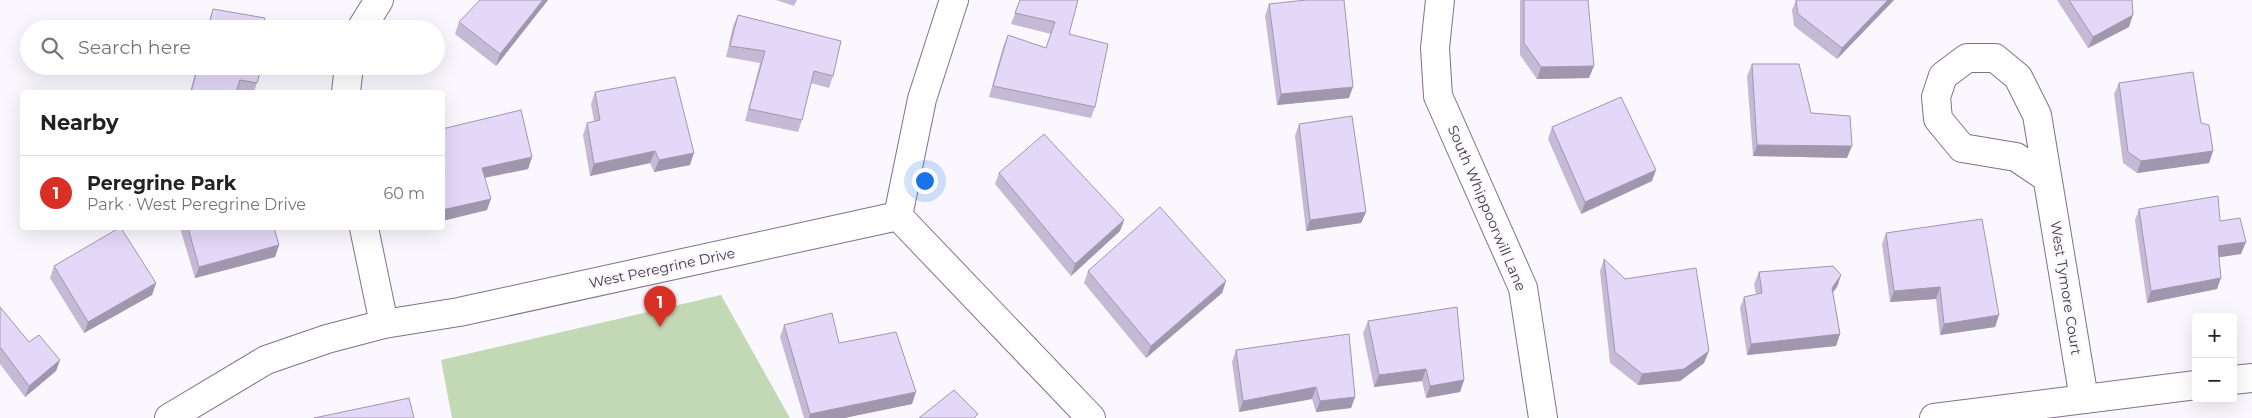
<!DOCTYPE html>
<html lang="en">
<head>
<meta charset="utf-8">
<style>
  :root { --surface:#fff; --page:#f2f2f2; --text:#222; --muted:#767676; --line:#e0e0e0; --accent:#d93025 }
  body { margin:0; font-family:Montserrat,sans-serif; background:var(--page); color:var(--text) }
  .controls { position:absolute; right:15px; bottom:15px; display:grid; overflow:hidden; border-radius:5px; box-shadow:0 5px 20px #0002 }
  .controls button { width:45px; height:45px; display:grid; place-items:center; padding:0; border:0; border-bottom:1px solid var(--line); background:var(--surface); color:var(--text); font:25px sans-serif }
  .you { position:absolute; left:924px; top:180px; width:18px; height:18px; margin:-12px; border:4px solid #fff; border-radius:50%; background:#1a73e8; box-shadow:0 0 0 8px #1a73e833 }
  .badge { display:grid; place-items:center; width:32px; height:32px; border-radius:50%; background:var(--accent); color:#fff; font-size:16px; font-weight:700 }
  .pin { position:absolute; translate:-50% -41px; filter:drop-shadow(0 1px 2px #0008) }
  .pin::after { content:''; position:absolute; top:26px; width:18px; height:15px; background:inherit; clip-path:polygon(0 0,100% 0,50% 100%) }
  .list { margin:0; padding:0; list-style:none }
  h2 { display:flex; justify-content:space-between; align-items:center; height:65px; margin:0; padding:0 20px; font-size:21px }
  h2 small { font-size:16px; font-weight:400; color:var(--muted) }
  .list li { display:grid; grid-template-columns:32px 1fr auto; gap:15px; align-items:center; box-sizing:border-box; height:75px; padding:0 20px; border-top:1px solid var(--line) }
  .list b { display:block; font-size:19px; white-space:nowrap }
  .list p { margin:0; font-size:16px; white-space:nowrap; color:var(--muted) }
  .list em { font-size:16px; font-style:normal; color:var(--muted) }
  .icon { flex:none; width:28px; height:28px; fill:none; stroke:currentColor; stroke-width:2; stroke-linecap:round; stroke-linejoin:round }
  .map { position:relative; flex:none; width:2252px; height:418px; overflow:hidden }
  .search { position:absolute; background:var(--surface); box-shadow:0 5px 20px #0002; left:20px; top:20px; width:425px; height:55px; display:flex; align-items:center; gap:12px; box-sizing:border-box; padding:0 18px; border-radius:28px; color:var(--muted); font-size:19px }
  .panel { position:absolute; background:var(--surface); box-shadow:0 5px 20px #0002; left:20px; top:90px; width:425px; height:140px; border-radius:5px }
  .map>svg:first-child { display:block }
  .green { fill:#c3d8b5 }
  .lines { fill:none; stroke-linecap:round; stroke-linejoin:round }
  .minor-casing { stroke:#81708c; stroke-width:30 }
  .minor { stroke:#fff; stroke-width:28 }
  .wall { fill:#c4bad6 }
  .shaded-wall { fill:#a097ae }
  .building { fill:#e4d8f9; stroke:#a097ae }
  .labels { text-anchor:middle; stroke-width:4.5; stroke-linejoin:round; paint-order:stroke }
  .street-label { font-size:14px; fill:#3e3642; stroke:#fbf7fe }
</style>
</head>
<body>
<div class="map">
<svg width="2252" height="418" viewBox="0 0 2252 418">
  <rect width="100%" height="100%" fill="#fbf7fe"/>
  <path class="green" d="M721 295 790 418H452L441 360Z"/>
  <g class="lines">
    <g class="minor-casing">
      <g id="minor">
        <path d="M1440 0 1435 48 1438 96 1523 288 1543 418"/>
        <path d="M361 29 379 0"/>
        <path d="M346 92 349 66"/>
        <path d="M2047 178 2016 157 1962 148 1938 119 1936 97 1943 76 1967 58H1995L2018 77 2037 115 2084 399"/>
        <path d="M898 216 922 99 954 0"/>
        <path d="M364 228 384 324"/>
        <path d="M2233 380 2252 378"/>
        <path d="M169 418 266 360 327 339 384 324 459 312 898 216 1091 418"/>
        <path d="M1934 418 2196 385"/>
      </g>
    </g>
    <use href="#minor" class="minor"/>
  </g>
  <g class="wall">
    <path d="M548 0 496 66 455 34 459 22Z"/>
    <path d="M776 0H797L794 6Z"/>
    <path d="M1020 0H1078L1069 34 1095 107 1091 118 989 97 1003 47 1008 35 1046 48 1051 34 1011 24Z"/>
    <path d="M1520 0H1588L1589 78 1537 79 1520 55Z"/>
    <path d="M1796 0H1894L1837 59 1794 26 1792 10Z"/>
    <path d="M2057 0H2132L2129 27 2088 48Z"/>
    <path d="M1269 4 1349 98 1277 105 1265 16Z"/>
    <path d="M213 9 262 29H207Z"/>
    <path d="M738 15 833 76 829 88 811 83 802 120 798 132 745 121 760 63 726 57 733 26Z"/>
    <path d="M1752 64 1811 113 1847 158 1753 156 1747 76Z"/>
    <path d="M197 66H262L254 92H242L237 91 236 92H190Z"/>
    <path d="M2119 83 2201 123 2213 151 2209 163 2137 173 2123 163 2114 94Z"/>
    <path d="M595 92 690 165 654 172 650 163 590 176 583 135 587 123 594 121 591 104Z"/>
    <path d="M1299 124 1366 212 1361 223 1306 231 1295 136Z"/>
    <path d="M1552 127 1652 181 1581 214 1548 139Z"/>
    <path d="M442 129 532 157 528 169 485 178 487 210 442 221Z"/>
    <path d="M999 173 1124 220 1120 231 1071 276 995 184Z"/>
    <path d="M2139 209 2220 221 2241 254 2219 257 2217 289 2147 303 2135 220Z"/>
    <path d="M180 228H274L279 245 275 257 195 278Z"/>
    <path d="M1886 233 1999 315 1995 327 1940 335 1936 299 1890 302 1882 244Z"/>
    <path d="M1604 259 1704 363 1680 381 1638 385 1610 363 1600 271Z"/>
    <path d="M54 266 156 283 152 295 84 333 50 278Z"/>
    <path d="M1088 271 1226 281 1222 293 1146 358 1084 283Z"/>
    <path d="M1759 272 1841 275 1837 287 1833 292 1840 334 1836 346 1747 355 1740 308 1744 297 1756 294 1754 284Z"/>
    <path d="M0 307 29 342 60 360 56 371 25 397 0 364Z"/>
    <path d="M1368 321 1464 380 1460 392 1426 398 1422 381 1374 387 1363 333Z"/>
    <path d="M784 325 839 343 912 404 844 418H804L780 337Z"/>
    <path d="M1236 350 1355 397 1351 408 1316 412 1312 399 1239 412 1232 362Z"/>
  </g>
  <g class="shaded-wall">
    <path d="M543 0H548L496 66 500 54Z"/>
    <path d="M1888 0H1894L1837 59 1842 48Z"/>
    <path d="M2133 15 2129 27 2088 48 2093 37Z"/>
    <path d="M1594 66 1589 78 1537 79 1541 67Z"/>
    <path d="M1353 87 1349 98 1277 105 1281 94Z"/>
    <path d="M1757 145 1852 146 1847 158 1753 156Z"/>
    <path d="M655 151 650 163 590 176 594 164Z"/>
    <path d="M2213 151 2209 163 2137 173 2141 161Z"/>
    <path d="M694 153 690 165 654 172 659 160Z"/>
    <path d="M532 157 528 169 477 179 482 168Z"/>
    <path d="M1656 170 1652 181 1581 214 1585 202Z"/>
    <path d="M491 199 487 210 442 221V210Z"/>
    <path d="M1366 212 1361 223 1306 231 1310 220Z"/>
    <path d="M1124 220 1120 231 1071 276 1075 264Z"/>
    <path d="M2246 242 2241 254 2214 258 2218 246Z"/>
    <path d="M279 245 275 257 195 278 199 267Z"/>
    <path d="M1841 275 1837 287 1828 299 1832 288Z"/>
    <path d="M2221 278 2217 289 2147 303 2151 291Z"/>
    <path d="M1226 281 1222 293 1146 358 1151 346Z"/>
    <path d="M156 283 152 295 84 333 88 322Z"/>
    <path d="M1940 287 1936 299 1890 302 1894 291Z"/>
    <path d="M1999 315 1995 327 1940 335 1944 324Z"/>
    <path d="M1840 334 1836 346 1747 355 1751 344Z"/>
    <path d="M1709 351 1704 363 1680 381 1638 385 1642 374Z"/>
    <path d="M60 360 56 371 25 397 29 386Z"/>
    <path d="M1426 369 1422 381 1374 387 1379 375Z"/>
    <path d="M1464 380 1460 392 1426 398 1430 386Z"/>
    <path d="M1316 387 1312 399 1239 412 1243 401Z"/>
    <path d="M916 392 912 404 844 418H809L810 414Z"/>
    <path d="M1355 397 1351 408 1316 412 1320 401Z"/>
  </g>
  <g class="building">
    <path d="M480 0H543L500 54 459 22Z"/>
    <path d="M1020 0H1078L1069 34 1108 44 1095 107 993 86 1008 35 1046 48 1055 22 1015 13Z"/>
    <path d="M1306 0H1344L1353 87 1281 94 1269 4Z"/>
    <path d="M1524 0H1588L1594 66 1541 67 1524 43Z"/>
    <path d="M1796 0H1888L1842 48 1798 14Z"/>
    <path d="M2069 0H2132L2133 15 2093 37Z"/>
    <path d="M213 9 265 18 262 29H208Z"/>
    <path d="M738 15 841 41 833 76 814 71 802 120 749 109 765 51 730 46Z"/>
    <path d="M1752 64H1799L1811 113 1850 116 1852 146 1757 145Z"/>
    <path d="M198 66H262L257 83 240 80 236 92H191Z"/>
    <path d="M2193 72 2201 123 2209 125 2213 151 2141 161 2128 152 2119 83Z"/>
    <path d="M675 77 694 153 659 160 655 151 594 164 587 123 600 120 595 92Z"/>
    <path d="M1621 97 1656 170 1585 202 1552 127Z"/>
    <path d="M521 110 532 157 482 168 491 199 442 210V170H445L442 159V129Z"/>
    <path d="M1352 116 1366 212 1310 220 1299 124Z"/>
    <path d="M1044 134 1124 220 1075 264 999 173Z"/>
    <path d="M2218 196 2220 221 2240 218 2246 242 2218 246 2221 278 2151 291 2139 209Z"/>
    <path d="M1160 207 1226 281 1151 346 1088 271Z"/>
    <path d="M1982 219 1999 315 1944 324 1940 287 1894 291 1886 233Z"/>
    <path d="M119 228H121L156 283 88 322 54 266Z"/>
    <path d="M188 228H274L279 245 199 267Z"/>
    <path d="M1604 259 1625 279 1696 268 1709 351 1684 369 1642 374 1615 352Z"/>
    <path d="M1833 266 1841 275 1832 288 1840 334 1751 344 1744 297 1762 293 1759 272Z"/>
    <path d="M0 307 29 342 39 335 60 360 29 386 1 348 0 349Z"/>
    <path d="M1457 307 1464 380 1430 386 1426 369 1379 375 1368 321Z"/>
    <path d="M832 313 839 343 896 332 916 392 810 414 784 325Z"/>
    <path d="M1349 334 1355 397 1320 401 1316 387 1243 401 1236 350Z"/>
    <path d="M954 390 978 414 974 418H919Z"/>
    <path d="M409 398 414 418H314Z"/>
  </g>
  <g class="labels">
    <g class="street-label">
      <text transform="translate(1487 208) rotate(67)" y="5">South Whippoorwill Lane</text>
      <text transform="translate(662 268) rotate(-12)" y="5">West Peregrine Drive</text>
      <text transform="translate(2066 288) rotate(81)" y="5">West Tymore Court</text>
    </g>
  </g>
</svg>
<div class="controls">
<button>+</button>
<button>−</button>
</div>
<div class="you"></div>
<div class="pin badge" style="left:660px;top:327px">1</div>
<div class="search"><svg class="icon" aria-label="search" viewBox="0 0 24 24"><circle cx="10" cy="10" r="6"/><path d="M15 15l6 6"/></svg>Search here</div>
<section class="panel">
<h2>Nearby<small></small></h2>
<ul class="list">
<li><span class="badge">1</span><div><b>Peregrine Park</b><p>Park · West Peregrine Drive</p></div><em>60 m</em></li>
</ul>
</section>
</div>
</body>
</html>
